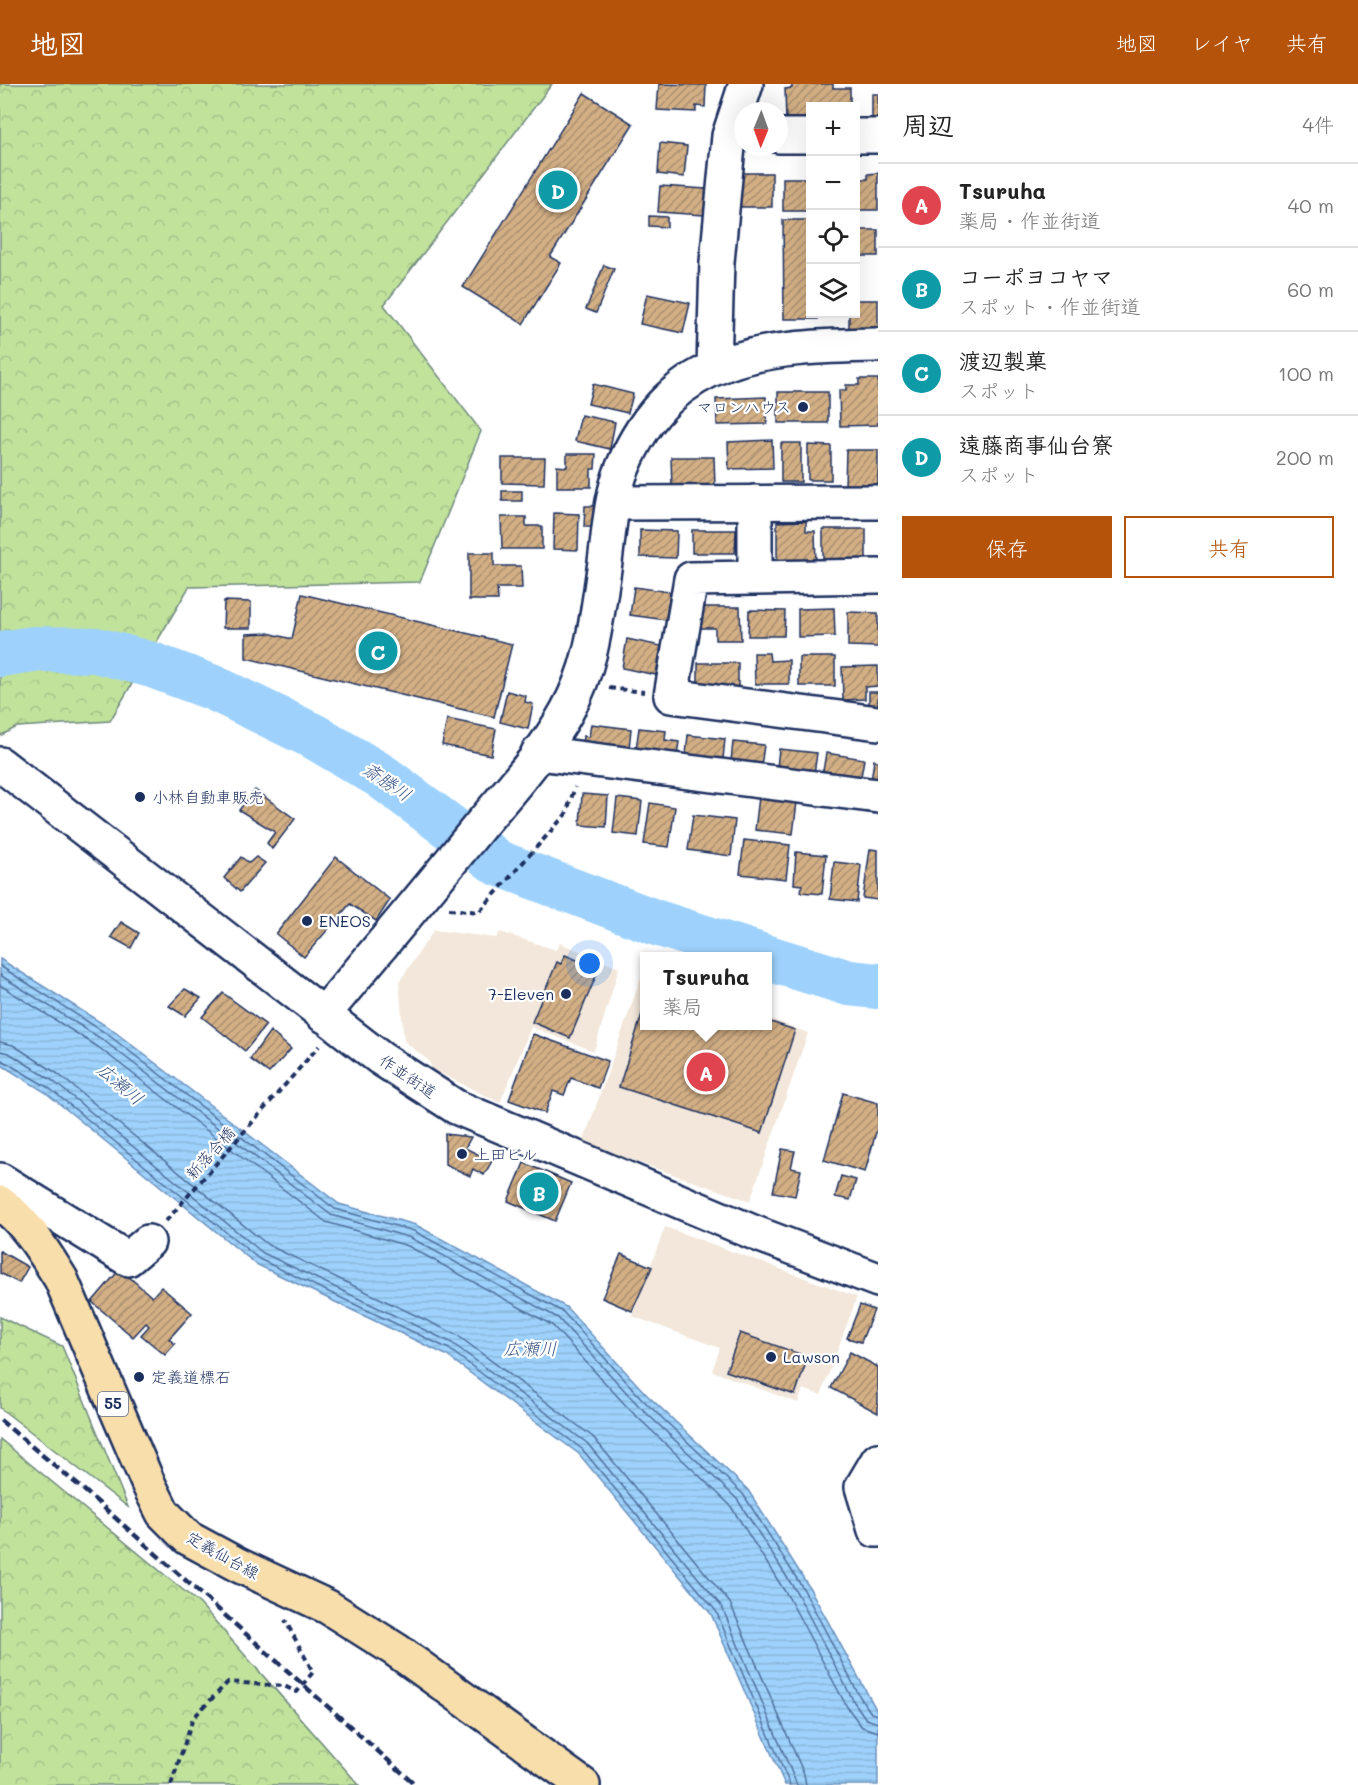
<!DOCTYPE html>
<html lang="ja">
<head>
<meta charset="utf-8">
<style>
  :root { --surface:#fff; --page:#f2f2f2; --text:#222; --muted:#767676; --line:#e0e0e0; --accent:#b45309 }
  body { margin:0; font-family:Mali,"Klee One",sans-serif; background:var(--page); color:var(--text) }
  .controls { position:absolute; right:18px; top:18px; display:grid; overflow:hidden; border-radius:0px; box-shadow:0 6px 24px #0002 }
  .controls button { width:54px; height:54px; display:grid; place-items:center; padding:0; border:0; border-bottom:2px solid var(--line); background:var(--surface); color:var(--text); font:30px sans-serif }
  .compass { position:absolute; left:734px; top:18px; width:54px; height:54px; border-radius:50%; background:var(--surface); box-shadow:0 6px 24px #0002; rotate:181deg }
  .you { position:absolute; left:590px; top:880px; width:21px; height:21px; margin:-15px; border:4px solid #fff; border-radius:50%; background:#1a73e8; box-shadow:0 0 0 9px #1a73e833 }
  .badge { display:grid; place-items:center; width:39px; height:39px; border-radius:50%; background:var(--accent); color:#fff; font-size:20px; font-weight:700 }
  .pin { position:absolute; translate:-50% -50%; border:3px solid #fff; box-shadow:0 2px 6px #0006 }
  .popup { position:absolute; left:640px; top:868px; width:132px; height:78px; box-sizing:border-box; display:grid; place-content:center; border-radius:0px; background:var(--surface); filter:drop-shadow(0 2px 4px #0005); font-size:20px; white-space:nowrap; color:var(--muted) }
  .popup b { font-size:22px; color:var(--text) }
  .popup::after { content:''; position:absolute; left:50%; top:100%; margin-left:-12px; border:12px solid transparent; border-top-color:var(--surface) }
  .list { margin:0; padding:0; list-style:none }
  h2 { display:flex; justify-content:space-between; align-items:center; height:78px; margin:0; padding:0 24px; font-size:26px }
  h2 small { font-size:20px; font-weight:400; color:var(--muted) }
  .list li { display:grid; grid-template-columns:39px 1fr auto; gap:18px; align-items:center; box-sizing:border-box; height:84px; padding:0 24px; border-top:2px solid var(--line) }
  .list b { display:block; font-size:22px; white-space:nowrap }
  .list p { margin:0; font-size:20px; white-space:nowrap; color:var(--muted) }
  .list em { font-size:20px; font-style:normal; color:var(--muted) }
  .actions { display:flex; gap:12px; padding:18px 24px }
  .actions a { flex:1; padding:14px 0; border:2px solid var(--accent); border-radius:0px; text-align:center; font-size:21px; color:var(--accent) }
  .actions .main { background:var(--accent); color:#fff }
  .icon { flex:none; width:33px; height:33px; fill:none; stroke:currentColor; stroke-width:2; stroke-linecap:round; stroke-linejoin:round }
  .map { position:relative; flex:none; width:878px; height:1701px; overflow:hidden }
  header { display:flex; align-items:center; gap:36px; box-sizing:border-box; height:84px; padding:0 30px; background:var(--accent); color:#fff }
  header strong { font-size:28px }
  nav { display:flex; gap:33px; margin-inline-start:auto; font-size:21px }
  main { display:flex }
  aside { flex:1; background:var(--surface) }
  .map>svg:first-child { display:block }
  .built { fill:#f2e7da }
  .forest { fill:url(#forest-crowns); stroke:#6e887c; stroke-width:1.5 }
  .water { fill:url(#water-rules); stroke:#6a91bd; stroke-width:1.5 }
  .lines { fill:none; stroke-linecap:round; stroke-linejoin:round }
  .shore { stroke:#4f709d; stroke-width:1.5 }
  .river { stroke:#9ed2fc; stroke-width:46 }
  .building { fill:url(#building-hatch); stroke:#1b2f5e; stroke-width:1.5 }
  .minor-casing { stroke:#1b2f5e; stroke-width:38 }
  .major-casing { stroke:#1b2f5e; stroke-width:38 }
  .path { stroke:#1b2f5e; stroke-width:4; stroke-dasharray:6 4.5; stroke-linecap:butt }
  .minor { stroke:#fff; stroke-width:33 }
  .major { stroke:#f8deab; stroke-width:33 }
  .rail { stroke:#1b2f5e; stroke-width:4.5; stroke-dasharray:9 4.5; stroke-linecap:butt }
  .poi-dot { fill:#1b2f5e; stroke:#fff; stroke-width:2 }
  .labels { text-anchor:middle; stroke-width:4.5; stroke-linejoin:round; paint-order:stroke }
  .shield { fill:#fff; stroke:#5f6d8e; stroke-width:1.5 }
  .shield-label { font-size:15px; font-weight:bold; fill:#1b2f5e }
  .poi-label { font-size:16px; fill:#1b2f5e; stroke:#fff; text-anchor:start }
  .street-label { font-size:16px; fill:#1b2f5e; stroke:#fff }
  .water-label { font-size:18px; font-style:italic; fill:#3c5886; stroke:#fff }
</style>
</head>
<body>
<header>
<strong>地図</strong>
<nav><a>地図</a><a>レイヤ</a><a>共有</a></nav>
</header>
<main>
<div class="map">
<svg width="878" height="1701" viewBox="0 0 878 1701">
  <defs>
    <pattern id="forest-crowns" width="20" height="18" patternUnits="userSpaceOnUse" patternTransform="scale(1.5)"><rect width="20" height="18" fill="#c0e29b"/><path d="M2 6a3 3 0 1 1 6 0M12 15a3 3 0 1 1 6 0" fill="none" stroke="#a4c288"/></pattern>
    <pattern id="water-rules" width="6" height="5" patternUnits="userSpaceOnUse" patternTransform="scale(1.5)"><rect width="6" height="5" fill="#9ed2fc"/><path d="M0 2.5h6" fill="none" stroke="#88b5da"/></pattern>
    <pattern id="building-hatch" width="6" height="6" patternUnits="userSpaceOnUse" patternTransform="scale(1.5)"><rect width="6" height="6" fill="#d3af85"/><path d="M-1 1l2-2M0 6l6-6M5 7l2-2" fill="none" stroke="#aa8f70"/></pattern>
  </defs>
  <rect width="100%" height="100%" fill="#fff"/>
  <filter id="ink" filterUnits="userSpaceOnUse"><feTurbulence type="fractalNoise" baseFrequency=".0167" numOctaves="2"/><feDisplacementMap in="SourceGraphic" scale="12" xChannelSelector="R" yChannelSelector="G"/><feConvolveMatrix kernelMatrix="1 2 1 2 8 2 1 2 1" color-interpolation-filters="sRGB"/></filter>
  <g filter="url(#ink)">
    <g class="built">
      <path d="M434 846 496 854 500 848 556 866 560 859 619 884 594 967 531 943 500 1019 432 985 429 977 404 957 399 898Z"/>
      <path d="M642 891 644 892V942H768V934L808 949 750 1117 583 1059Z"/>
      <path d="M665 1143 857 1213 821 1311 803 1305 798 1319 712 1287 720 1264 632 1232Z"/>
    </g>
    <g class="forest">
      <path d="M0 0H552L384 221 481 347 420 498 189 503 110 637 17 643 0 652Z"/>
      <path d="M0 1233 62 1262 128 1423 0 1324Z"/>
      <path d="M0 1355 200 1520 359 1701H0Z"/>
    </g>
    <path class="water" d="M0 875 111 945 339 1120 416 1141 566 1223 647 1311 748 1406 809 1503 878 1629V1701H785L711 1530 579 1370 446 1271 256 1180 45 1008 0 980Z"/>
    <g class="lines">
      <g class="shore">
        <path d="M0 882 107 950 335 1125 414 1147 563 1228 643 1316 743 1410 804 1506 860 1613 871 1629 878 1631"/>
        <path d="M0 891 103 956 331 1131 411 1154 558 1234 638 1321 737 1415 797 1509 854 1618 866 1635 878 1639"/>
        <path d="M0 901 98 963 326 1138 408 1162 552 1241 631 1327 730 1421 789 1514 847 1623 862 1643 878 1648"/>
        <path d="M0 958 13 961 58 990 268 1161 457 1251 593 1353 730 1519 804 1690 806 1701"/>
        <path d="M0 967 9 969 53 997 263 1169 452 1259 587 1359 722 1523 797 1701"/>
        <path d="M0 975 49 1004 259 1175 449 1265 582 1365 716 1527 790 1701"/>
      </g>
      <g class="river">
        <path d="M0 570 34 565 96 566 152 581 214 604 315 653 381 692 498 779 657 839 761 872"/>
        <path d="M768 874 849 899 878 902"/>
      </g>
    </g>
    <g class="building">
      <path d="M659 0 706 1 705 23 696 22V28L657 26Z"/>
      <path d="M792 0H833V4H850V22H810V37H786L785 5 792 4Z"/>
      <path d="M584 9 633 40 550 173 561 179 523 240 463 203Z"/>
      <rect x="872" y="10" width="6" height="30"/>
      <path d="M660 59 687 62 684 93 658 90Z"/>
      <rect x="740" y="89" width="32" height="34"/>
      <path d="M878 89V126H856V95H868V90Z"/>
      <rect x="783" y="94" width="27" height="33"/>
      <path d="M660 102 706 105 704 131 658 128Z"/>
      <path d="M649 132 667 133V143L649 142Z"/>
      <path d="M783 136H810V230H818V235H784Z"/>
      <rect x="856" y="146" width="22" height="26"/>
      <path d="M604 181 614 185 596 229 586 225Z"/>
      <path d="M647 210 690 219 683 249 640 240Z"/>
      <path d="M856 216H878V244H849V230H856Z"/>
      <path d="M859 295H878V341L840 342 839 306H846V301H859Z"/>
      <path d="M593 300 633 310 628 329 588 320Z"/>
      <rect x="778" y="308" width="50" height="31"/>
      <path d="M766 313 767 340 717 341 716 315Z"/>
      <path d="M581 331 615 338 610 365 575 357Z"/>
      <path d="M772 356 773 384 729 385 728 358Z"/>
      <rect x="781" y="359" width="20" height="39"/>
      <path d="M808 361 831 362V396H808Z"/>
      <path d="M846 366H878V402H845Z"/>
      <path d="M567 370H596L595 385H591V403H557V382L567 383Z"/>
      <path d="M671 373H714L715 403 672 404Z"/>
      <path d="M502 374H545L544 400 502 399Z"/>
      <rect x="502" y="407" width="20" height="10"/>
      <path d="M585 422H603V443H584Z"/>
      <path d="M554 429 579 430 578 466 553 465Z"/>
      <path d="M501 433H526V442H542V465H502Z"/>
      <path d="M806 437V447H815L816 480H777V438Z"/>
      <rect x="823" y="445" width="43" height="35"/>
      <path d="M640 446 677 447 676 474 640 473Z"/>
      <path d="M692 446H736L735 469H692Z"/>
      <path d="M469 469H494V482H521L522 504H497L498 516H469Z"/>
      <path d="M634 503 670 508 666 536 630 531Z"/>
      <path d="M302 510 512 560 494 633 246 574V550L268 549 292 555Z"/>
      <path d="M224 517 251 518V544H223Z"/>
      <path d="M701 523H740L741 556H715V544H701Z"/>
      <path d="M834 524 835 552 798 553V525Z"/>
      <path d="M749 526 785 527 784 552H748Z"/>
      <path d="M848 528 878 529V563L848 562Z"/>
      <path d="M627 555 661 562 656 591 622 584Z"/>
      <path d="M754 569H769L770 577 789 576V600H755Z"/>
      <rect x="799" y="573" width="36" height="29"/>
      <rect x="698" y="579" width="40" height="24"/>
      <path d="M878 582V602L865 603V615L843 616 842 583Z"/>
      <path d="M507 607 526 612 525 618 533 620 528 645 500 638Z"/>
      <rect x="869" y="608" width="9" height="18"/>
      <path d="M447 635 496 645 491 671 442 661Z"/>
      <path d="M591 640 631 645 628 674 582 669 584 652 589 653Z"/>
      <path d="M639 644 666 647 665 656 679 658 676 678 635 672Z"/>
      <path d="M688 651 725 655 722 685 685 680Z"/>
      <path d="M733 658 764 661 760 690 730 686Z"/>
      <path d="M779 665 817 669 813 697 776 692Z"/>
      <path d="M826 669 864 675 859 704 821 699Z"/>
      <path d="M874 676 878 677V706L870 705Z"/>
      <path d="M255 706 295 735 272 765 267 759 275 748 239 726Z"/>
      <path d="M582 710 608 712 606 743 580 741Z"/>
      <path d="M759 713 797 718 793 750 755 746Z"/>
      <path d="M617 714 642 717 638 752 613 749Z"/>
      <path d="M650 719 675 723 669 763 644 760Z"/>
      <path d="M693 731 735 736 731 772 688 766Z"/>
      <path d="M744 756 790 761 786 795 740 790Z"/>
      <path d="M870 765 878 766V816L863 814Z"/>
      <path d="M796 768 826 771 822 810 801 808 802 801 794 800Z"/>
      <path d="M241 773 249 779 256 773 265 779 240 808 224 794Z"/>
      <path d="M336 773 390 816 376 837 350 820 304 873 276 850Z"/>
      <path d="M834 778 861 781 857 818 830 815Z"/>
      <path d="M121 838 139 849 131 864 111 853Z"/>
      <path d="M565 871 599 885 570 954 532 938 557 878 561 880Z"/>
      <path d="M185 905 201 914 185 932 169 922Z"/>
      <path d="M223 909 266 941 245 967 202 933Z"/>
      <path d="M644 924V942H768V937L795 946 762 1049 619 1003Z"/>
      <path d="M270 947 291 965 269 989 250 975Z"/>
      <path d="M533 950 608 977 598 1004 571 994 564 1011 553 1007 545 1029 509 1016Z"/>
      <path d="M843 1009 878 1019V1041L865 1088 824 1076Z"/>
      <path d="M445 1050 471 1053 465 1064 492 1077 484 1091 473 1085 470 1092 445 1080Z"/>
      <path d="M782 1065 795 1067 791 1084 801 1086 795 1112 773 1108Z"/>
      <path d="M524 1079 571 1099 555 1137 508 1117Z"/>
      <path d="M841 1092 856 1096 850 1116 835 1113Z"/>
      <path d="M0 1167 28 1183 19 1199 0 1189Z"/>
      <path d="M621 1170 652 1183 632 1227 602 1214Z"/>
      <path d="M120 1185 152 1213 161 1203 192 1229 169 1255 175 1260 165 1271 141 1251 149 1242 146 1239 133 1253 92 1218Z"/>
      <path d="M860 1221 874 1226 861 1258 847 1254Z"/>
      <path d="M740 1249 808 1273 795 1311 726 1287Z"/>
      <path d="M850 1268 878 1283V1329L831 1304Z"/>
    </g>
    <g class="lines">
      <g class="minor-casing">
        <g id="minor">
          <path d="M779 52H810"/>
          <path d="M856 52H878"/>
          <path d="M714 283 717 178 729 52 746 0"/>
          <path d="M755 418V492"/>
          <path d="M614 419 878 418"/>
          <path d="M878 492 691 495 671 612 878 639"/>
          <path d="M538 669 878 712"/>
          <path d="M0 680 380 974 456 1023 755 1149 878 1196"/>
          <path d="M323 931C375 869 427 807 478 744 509 707 544 669 567 627 593 580 596 537 604 485 609 452 610 413 623 383 672 266 768 263 878 261"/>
          <path d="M0 1096 128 1175 148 1158"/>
          <path d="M878 1376 862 1403 875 1446H878"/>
        </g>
      </g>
      <g class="major-casing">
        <path id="major" d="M0 1119C26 1137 44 1168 61 1195L148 1399 163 1429 188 1454 238 1481 328 1523 396 1566 583 1701"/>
      </g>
      <g class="path">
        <path d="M609 604 644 608"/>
        <path d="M449 825 479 828 566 730 575 703"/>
        <path d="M166 1137 319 962"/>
        <path d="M171 1701 193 1634 228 1598 284 1602 297 1608 313 1588 285 1536"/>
      </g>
      <use href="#minor" class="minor"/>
      <use href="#major" class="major"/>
      <path class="rail" d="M0 1336 84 1406 416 1701"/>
    </g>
  </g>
  <g class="poi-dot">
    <circle cx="803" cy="323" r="6"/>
    <circle cx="140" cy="713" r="6"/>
    <circle cx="307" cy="837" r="6"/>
    <circle cx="566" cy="910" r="6"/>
    <circle cx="462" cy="1070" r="6"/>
    <circle cx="771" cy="1273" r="6"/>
    <circle cx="139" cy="1293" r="6"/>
  </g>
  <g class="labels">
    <rect class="shield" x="98" y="1308" width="30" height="24" rx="4.5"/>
    <g class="shield-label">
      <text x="113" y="1325">55</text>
    </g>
    <g class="poi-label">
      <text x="791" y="329" text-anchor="end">マロンハウス</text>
      <text x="152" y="719">小林自動車販売</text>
      <text x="319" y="843">ENEOS</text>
      <text x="554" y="916" text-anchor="end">7-Eleven</text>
      <text x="474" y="1076">上田ビル</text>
      <text x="783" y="1279">Lawson</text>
      <text x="151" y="1299">定義道標石</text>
    </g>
    <g class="street-label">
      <text transform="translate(408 992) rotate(34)" y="6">作並街道</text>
      <text transform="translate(210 1069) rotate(-48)" y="6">新落合橋</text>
      <text transform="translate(223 1471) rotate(29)" y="6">定義仙台線</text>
    </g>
    <g class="water-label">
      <text transform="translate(387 698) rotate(34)" y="6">斎勝川</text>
      <text transform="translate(120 1000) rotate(40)" y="6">広瀬川</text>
      <text x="530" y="1271">広瀬川</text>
    </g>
  </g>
</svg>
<div class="controls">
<button>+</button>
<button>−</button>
<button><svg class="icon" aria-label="locate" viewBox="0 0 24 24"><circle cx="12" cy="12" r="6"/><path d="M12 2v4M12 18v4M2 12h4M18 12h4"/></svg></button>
<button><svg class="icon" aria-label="layers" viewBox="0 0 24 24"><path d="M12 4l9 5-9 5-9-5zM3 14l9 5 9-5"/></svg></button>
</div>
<svg class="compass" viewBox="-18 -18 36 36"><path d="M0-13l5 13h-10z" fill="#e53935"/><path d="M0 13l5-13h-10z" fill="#767676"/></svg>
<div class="you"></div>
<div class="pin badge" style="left:706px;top:988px;background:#e0444e">A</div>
<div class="popup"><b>Tsuruha</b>薬局</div>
<div class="pin badge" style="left:539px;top:1108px;background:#0f9aa8">B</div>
<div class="pin badge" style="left:378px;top:567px;background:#0f9aa8">C</div>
<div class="pin badge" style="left:558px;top:106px;background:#0f9aa8">D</div>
</div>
<aside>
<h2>周辺<small>4件</small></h2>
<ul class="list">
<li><span class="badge" style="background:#e0444e">A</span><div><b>Tsuruha</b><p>薬局 · 作並街道</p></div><em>40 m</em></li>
<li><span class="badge" style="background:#0f9aa8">B</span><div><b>コーポヨコヤマ</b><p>スポット · 作並街道</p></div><em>60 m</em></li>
<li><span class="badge" style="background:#0f9aa8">C</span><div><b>渡辺製菓</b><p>スポット</p></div><em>100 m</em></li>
<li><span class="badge" style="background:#0f9aa8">D</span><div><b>遠藤商事仙台寮</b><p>スポット</p></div><em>200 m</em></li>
</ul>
<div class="actions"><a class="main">保存</a><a>共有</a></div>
</aside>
</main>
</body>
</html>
